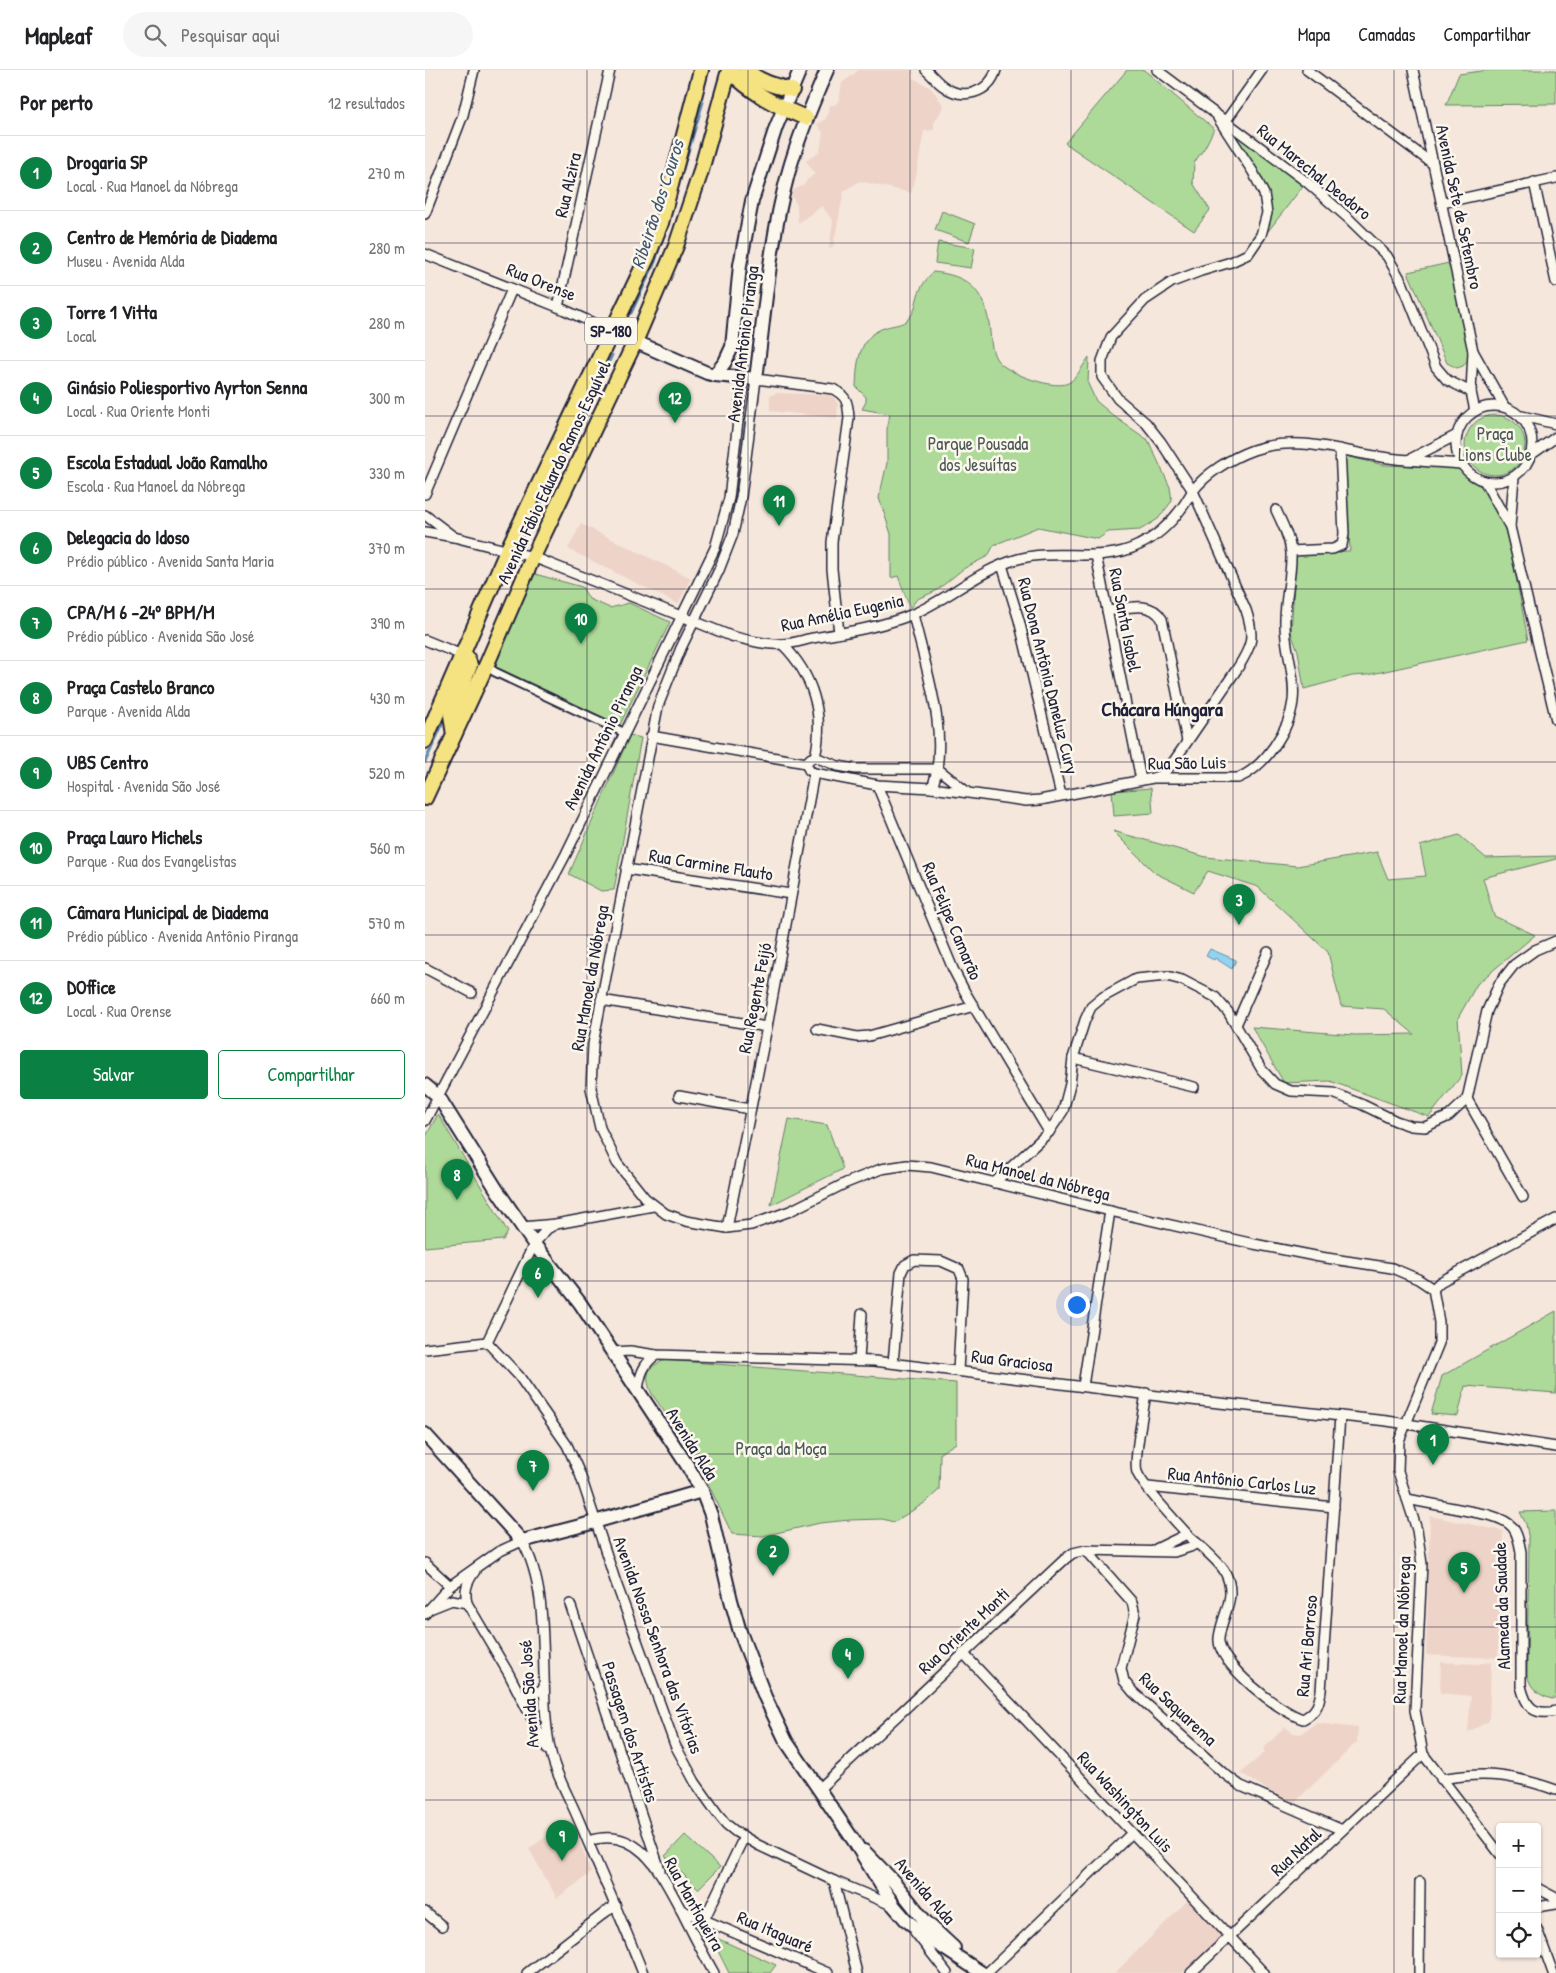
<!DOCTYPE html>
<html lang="pt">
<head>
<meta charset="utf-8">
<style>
  :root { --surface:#fff; --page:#f6f6f6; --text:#202124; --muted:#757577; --line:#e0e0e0; --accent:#0b8043 }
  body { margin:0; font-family:"Patrick Hand",sans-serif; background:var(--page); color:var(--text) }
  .controls { position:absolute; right:15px; bottom:15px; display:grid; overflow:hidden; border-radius:5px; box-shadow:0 1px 4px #0004 }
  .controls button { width:45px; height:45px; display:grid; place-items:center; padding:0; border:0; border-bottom:1px solid var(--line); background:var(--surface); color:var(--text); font:25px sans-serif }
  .you { position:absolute; left:651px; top:1234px; width:18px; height:18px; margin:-12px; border:4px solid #fff; border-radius:50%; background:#1a73e8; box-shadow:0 0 0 8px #1a73e833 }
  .badge { display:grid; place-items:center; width:32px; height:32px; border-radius:50%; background:var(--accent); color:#fff; font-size:16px; font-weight:700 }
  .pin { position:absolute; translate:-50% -41px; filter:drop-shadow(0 1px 2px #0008) }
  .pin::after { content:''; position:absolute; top:26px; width:18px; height:15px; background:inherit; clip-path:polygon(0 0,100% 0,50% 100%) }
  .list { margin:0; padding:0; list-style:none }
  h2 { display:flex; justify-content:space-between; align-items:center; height:65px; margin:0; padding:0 20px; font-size:21px }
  h2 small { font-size:16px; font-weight:400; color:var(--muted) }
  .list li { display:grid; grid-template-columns:32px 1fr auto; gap:15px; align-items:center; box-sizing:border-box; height:75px; padding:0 20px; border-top:1px solid var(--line) }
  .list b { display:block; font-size:19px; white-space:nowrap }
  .list p { margin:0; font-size:16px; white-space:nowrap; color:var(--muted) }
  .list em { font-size:16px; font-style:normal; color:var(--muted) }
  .actions { display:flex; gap:10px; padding:15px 20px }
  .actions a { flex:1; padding:11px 0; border:1px solid var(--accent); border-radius:5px; text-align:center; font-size:18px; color:var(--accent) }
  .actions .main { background:var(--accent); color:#fff }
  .icon { flex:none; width:28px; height:28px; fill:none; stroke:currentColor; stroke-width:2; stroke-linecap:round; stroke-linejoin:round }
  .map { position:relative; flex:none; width:1131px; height:1903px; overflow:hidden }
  header { display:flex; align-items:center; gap:30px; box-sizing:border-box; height:70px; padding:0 25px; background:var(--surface); border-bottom:1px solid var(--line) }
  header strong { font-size:24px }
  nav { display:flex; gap:28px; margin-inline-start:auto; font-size:18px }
  .search { width:350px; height:45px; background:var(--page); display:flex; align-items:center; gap:12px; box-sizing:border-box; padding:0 18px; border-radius:28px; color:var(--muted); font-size:19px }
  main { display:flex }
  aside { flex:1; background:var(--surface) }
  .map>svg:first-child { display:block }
  .built { fill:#eed3c8 }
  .green { fill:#adda98; stroke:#687e6a }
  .water { fill:#90d4f2; stroke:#648da9 }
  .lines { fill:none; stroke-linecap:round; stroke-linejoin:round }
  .stream { stroke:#648da9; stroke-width:3 }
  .pedestrian-casing { stroke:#22223b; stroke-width:11 }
  .minor-casing { stroke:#22223b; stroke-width:12 }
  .secondary-casing { stroke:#22223b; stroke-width:16 }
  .primary-casing { stroke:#22223b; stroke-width:18 }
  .pedestrian { stroke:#fbf7ec; stroke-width:7 }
  .minor { stroke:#fbf7ec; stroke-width:9 }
  .secondary { stroke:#fbf7ec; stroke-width:12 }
  .primary { stroke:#f5e382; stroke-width:14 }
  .grid { fill:none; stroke:#22223b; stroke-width:1; stroke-opacity:0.55 }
  .labels { text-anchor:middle; stroke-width:5; stroke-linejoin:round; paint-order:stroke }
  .shield { fill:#fbf7ec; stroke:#636270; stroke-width:1 }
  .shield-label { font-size:16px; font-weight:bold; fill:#22223b }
  .street-label { font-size:18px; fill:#22223b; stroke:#fbf7ec }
  .park-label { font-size:18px; fill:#4c5957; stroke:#fbf7ec }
  .water-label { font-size:19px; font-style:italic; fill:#435772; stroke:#fbf7ec }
  .quarter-label { font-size:20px; font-weight:bold; fill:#22223b; stroke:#fbf7ec }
</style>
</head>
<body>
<header>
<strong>Mapleaf</strong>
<div class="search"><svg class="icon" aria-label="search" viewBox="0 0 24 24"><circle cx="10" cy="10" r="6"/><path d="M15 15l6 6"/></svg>Pesquisar aqui</div>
<nav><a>Mapa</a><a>Camadas</a><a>Compartilhar</a></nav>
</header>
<main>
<aside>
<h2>Por perto<small>12 resultados</small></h2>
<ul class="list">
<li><span class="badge">1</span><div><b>Drogaria SP</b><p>Local · Rua Manoel da Nóbrega</p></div><em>270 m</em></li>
<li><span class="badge">2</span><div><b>Centro de Memória de Diadema</b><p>Museu · Avenida Alda</p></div><em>280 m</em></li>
<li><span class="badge">3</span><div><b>Torre 1 Vitta</b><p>Local</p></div><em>280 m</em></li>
<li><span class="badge">4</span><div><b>Ginásio Poliesportivo Ayrton Senna</b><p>Local · Rua Oriente Monti</p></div><em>300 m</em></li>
<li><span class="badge">5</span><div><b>Escola Estadual João Ramalho</b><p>Escola · Rua Manoel da Nóbrega</p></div><em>330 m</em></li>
<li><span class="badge">6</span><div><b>Delegacia do Idoso</b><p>Prédio público · Avenida Santa Maria</p></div><em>370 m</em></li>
<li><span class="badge">7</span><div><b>CPA/M 6 -24º BPM/M</b><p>Prédio público · Avenida São José</p></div><em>390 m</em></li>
<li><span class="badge">8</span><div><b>Praça Castelo Branco</b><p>Parque · Avenida Alda</p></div><em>430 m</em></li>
<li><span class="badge">9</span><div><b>UBS Centro</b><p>Hospital · Avenida São José</p></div><em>520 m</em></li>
<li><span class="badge">10</span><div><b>Praça Lauro Michels</b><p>Parque · Rua dos Evangelistas</p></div><em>560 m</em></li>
<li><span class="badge">11</span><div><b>Câmara Municipal de Diadema</b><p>Prédio público · Avenida Antônio Piranga</p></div><em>570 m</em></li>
<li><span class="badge">12</span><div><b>DOffice</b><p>Local · Rua Orense</p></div><em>660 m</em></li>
</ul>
<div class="actions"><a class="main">Salvar</a><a>Compartilhar</a></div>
</aside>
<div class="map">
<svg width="1131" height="1903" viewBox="0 0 1131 1903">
  <rect width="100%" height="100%" fill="#f5e7dc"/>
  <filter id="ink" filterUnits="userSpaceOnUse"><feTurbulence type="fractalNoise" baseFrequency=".02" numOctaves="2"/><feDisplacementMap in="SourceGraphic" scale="10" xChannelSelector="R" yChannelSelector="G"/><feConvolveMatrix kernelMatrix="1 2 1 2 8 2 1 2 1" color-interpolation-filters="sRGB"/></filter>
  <g filter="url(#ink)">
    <g class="built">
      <path d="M434 0H489L488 8 506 18 519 36 509 53V60L499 61 491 106 486 123 435 111 419 121 408 177 404 179 408 151 397 136 373 153 372 136 365 122 379 115 382 110 390 104 381 91 395 81 398 63 392 54 401 49 405 35H410L414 30 417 13Z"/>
      <path d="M351 323 405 325 409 328 413 334 412 348 345 341V326Z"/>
      <path d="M156 454 266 508 253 534 143 479Z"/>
      <path d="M1005 1446 1078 1461 1073 1588 1001 1585Z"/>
      <path d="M1016 1592 1051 1594 1066 1592 1064 1651 1043 1662 1046 1626 1015 1623Z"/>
      <path d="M891 1653 933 1658 932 1672 867 1735 816 1703 840 1682 838 1679 860 1657 868 1663 875 1664Z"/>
      <path d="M146 1748 166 1803 132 1828 104 1779Z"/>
      <path d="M766 1827 802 1865 757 1903H690Z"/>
    </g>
    <g class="green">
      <path d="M702 0H719L789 59 780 77 769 93 768 113 785 140 769 161 640 73Z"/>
      <path d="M1064 0H1131V34L1021 35 1034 4Z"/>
      <path d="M801 53 878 116 827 182 845 134Z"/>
      <path d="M517 141 550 154 544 172 510 160Z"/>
      <path d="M513 172 550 178 546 198 510 193Z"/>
      <path d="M1024 193 1045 288 1038 296 1032 298 1022 293 983 202Z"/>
      <path d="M508 202C542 205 558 219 564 253 566 265 565 280 572 290 581 303 632 322 645 312 653 306 658 295 664 287L663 314 671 331 690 347 723 370 745 417 747 431 733 449 715 460 683 462 673 469 613 457 569 475 563 486 538 499 511 521 492 529 485 538 473 506 466 508V464L454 428 462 393V359L465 344 437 339 441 332V327L431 317C432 293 433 265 462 257 468 255 478 255 483 249 490 242 490 237 492 229 494 219 501 209 508 202Z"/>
      <circle cx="1070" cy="375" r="30"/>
      <path d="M920 386 959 395 1034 398 1045 410 1057 416 1082 459 1103 570 942 605 927 606 879 619 873 581 866 563 871 483 925 481Z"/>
      <path d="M110 504 157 517 164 529 185 538 204 533 245 552 194 657 70 602 73 587 83 561Z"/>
      <path d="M205 665 216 668 189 820 176 821 144 804Z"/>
      <path d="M726 718 728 743 689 746 687 721Z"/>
      <path d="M688 761 781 787 872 796 952 782 963 809 1001 806 995 776 1034 765 1061 788 1131 786V789L1058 808 1069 846 1110 865 1052 914 1033 948 1037 1005 1004 1047 905 1011 859 1013 827 957 930 965 989 964 959 939 916 936 903 882 833 817 783 801 769 822 730 803Z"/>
      <path d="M13 1044 83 1162 78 1170 0 1177V1068Z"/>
      <path d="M364 1049 402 1055 418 1099 346 1135Z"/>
      <path d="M1131 1241V1323L1040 1316 1033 1346 1006 1344 1017 1306Z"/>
      <path d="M241 1290 531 1313V1373L515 1383 514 1420 501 1432 469 1452 457 1449 425 1450 395 1453 338 1466 307 1464 270 1386 227 1324C219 1307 221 1296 241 1290Z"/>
      <path d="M1131 1441V1627L1127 1629C1113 1625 1106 1619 1102 1605L1104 1470 1101 1454 1095 1442Z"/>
      <path d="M260 1765 295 1797 273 1819 240 1786Z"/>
      <path d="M285 1865 351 1895 345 1903H304Z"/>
    </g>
    <path class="water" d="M785 879 811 890 807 899 790 888 789 890 781 886Z"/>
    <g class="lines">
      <g class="stream">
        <path d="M250 125 278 32"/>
        <path d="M206 243 230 192 238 165"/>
        <path d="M107 453 187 285"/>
        <path d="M0 692 17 655"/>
      </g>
      <g class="pedestrian-casing">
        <path id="pedestrian" d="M61 596 70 602 200 663"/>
      </g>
      <g class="minor-casing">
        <g id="minor">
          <path d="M501 0C507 5 512 12 518 16 538 31 564 23 571 0"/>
          <path d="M732 0 883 113 923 148 962 186 977 212 1011 297 1022 310 1046 322"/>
          <path d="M882 0 1008 94"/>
          <path d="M988 0 1048 281 1046 322 1050 341"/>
          <path d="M800 52 837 0"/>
          <path d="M1109 112 1131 212"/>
          <path d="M1017 133 1131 108"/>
          <path d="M0 144 38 45 49 0"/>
          <path d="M0 184 133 237 186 261"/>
          <path d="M133 237 185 0"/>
          <path d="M1048 281 1079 336"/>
          <circle cx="1069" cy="374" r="38"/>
          <path d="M1097 346 1131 354"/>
          <path d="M1107 384 1131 367"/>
          <path d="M983 390 1032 365"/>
          <path d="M1060 412 1085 457 1131 650"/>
          <path d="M0 424 87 219"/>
          <path d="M0 445 29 467 108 487 306 566C322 570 340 575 357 574 367 574 378 570 388 568 418 563 461 556 488 544 525 528 554 500 593 489 633 478 677 494 714 475 731 467 745 454 756 439 760 434 763 428 767 422 781 403 806 388 828 380 872 365 914 381 957 387 983 391 1010 392 1036 394"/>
          <path d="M1085 457 1089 407"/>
          <path d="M0 462 29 467"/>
          <path d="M866 481 908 479 917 475 919 464 915 379"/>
          <path d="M671 485 716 710"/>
          <path d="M577 495 594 550 636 725"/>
          <path d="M682 541C700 539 725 529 737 549L762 671"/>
          <path d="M488 544C500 597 526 666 507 718"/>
          <path d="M414 563 407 499V472L424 348C423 333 422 326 408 319L331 309 316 427 308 464 294 500 256 578 233 636 168 974 166 1018 175 1058 192 1093 220 1128 241 1144 261 1151 302 1158 326 1155 365 1141 421 1113 456 1099 482 1095 506 1097 685 1141 829 1174 895 1187 967 1198 993 1209 1008 1219 1014 1252V1273L974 1371 973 1401 992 1460 997 1494 990 1640 998 1684 1075 1784"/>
          <path d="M0 570 37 585"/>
          <path d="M357 574C388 604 400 645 390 687"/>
          <path d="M226 666 381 693"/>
          <path d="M730 707 737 705 749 691 812 599C827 576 830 567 821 540L768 421 736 372 721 353 693 329 677 307V291L686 267 720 230 747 212 776 201 806 192 823 184 836 165 842 143 839 124 828 102 793 48"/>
          <path d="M452 715 528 899 540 922 624 1062"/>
          <path d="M542 722 513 699H431L413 696 390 687 386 688 381 693 384 700 389 703 452 715 507 718 601 731 615 730 728 708H813C839 698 865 659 868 631 871 606 860 580 860 555 859 531 867 507 866 483 865 468 857 453 851 440"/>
          <path d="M201 799 366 824"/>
          <path d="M0 898 47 923"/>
          <path d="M176 930 342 957"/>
          <path d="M811 955 843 882"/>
          <path d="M392 959 432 967 444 966 549 936"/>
          <path d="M648 988 769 1017"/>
          <path d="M254 1026 325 1039"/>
          <path d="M1042 1029 1098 1127"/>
          <path d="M0 1051 141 784 290 478 304 428 318 308"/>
          <path d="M569 1113 624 1062 638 1041 645 1014 648 988 660 950 666 937 678 927 711 909 742 906 757 910 790 927 803 942 837 1000 850 1014 866 1021 908 1023 938 1035 971 1051 986 1056 1000 1057 1024 1046 1042 1029 1062 941 1074 914 1089 895 1110 880 1131 871"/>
          <path d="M97 1157 131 1154 228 1136"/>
          <path d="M302 1158 342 957 389 703"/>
          <path d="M1008 1219 1015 1212 1131 1149"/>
          <path d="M62 1272 94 1306 142 1375 155 1404 190 1510 250 1675 270 1712 292 1743 301 1754 311 1762 333 1775 409 1811 469 1836"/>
          <path d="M62 1272 109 1174 122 1159 131 1154"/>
          <path d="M0 1279 62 1272"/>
          <path d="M187 1282 205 1281 231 1285 449 1291 766 1330 962 1351 1131 1377"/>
          <path d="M434 1290 437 1244"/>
          <path d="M468 1293 476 1203 480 1195 489 1190 516 1191 534 1199 538 1209 533 1301"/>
          <path d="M658 1316 685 1141"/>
          <path d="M213 1320C215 1305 218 1294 231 1285"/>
          <path d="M721 1323C719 1338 708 1391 712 1402 717 1416 754 1455 765 1467 775 1476 794 1491 800 1502 813 1528 797 1543 794 1568 791 1593 856 1643 878 1649 891 1642 894 1635 896 1621L915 1346"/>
          <path d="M723 1417 909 1437"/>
          <path d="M982 1429 1064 1445C1088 1452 1092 1458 1096 1482V1616C1101 1637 1108 1646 1131 1641"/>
          <path d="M731 1479 762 1464"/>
          <path d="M661 1480 707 1532 710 1544 696 1598 699 1611 708 1622 797 1702 816 1716 917 1760"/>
          <path d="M0 1493 25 1516"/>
          <path d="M50 1501C42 1512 39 1520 42 1533L84 1604 123 1680"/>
          <path d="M145 1534 235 1800"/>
          <path d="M7 1538 27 1530 42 1533"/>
          <path d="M0 1544 25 1516 73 1482 97 1471C130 1528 111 1618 126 1683 130 1703 144 1727 152 1746 174 1798 197 1850 218 1903"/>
          <path d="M538 1583 839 1903"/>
          <path d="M94 1623 105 1626 118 1619"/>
          <path d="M1016 1709C1062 1701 1088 1705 1131 1720"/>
          <path d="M394 1719 640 1489 648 1483 661 1480 749 1482 765 1477 772 1473"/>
          <path d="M163 1771C213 1755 235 1801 255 1838 266 1860 277 1882 289 1903"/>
          <path d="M409 1811 432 1903"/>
          <path d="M1112 1818 1131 1828"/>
          <path d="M1112 1837 1131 1834"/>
          <path d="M256 1840 403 1903"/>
          <path d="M0 1842 17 1856"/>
          <path d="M279 1850 319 1767"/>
          <path d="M1112 1859 1128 1903"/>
          <path d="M490 1862 522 1903"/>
          <path d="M102 1903 182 1841 191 1836"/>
          <path d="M562 1903 707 1763"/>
          <path d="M766 1903 998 1684"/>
          <path d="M994 1903 995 1812"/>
        </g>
      </g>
      <g class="secondary-casing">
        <g id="secondary">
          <path d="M186 261 282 303 290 305 331 309C340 240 345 170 363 104 373 68 387 34 402 0"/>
          <path d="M290 305 300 292 307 277 315 195 327 131 351 57 375 0"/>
          <path d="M0 1015 13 1026 72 1120 109 1174 155 1233 262 1395 277 1421 286 1445 306 1530 315 1562 340 1627 361 1671 429 1771 469 1836 481 1850 511 1873 557 1903"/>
          <path d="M0 1364 97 1471 159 1455 277 1421"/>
          <path d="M439 1781 469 1812 500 1851 529 1878"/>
        </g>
      </g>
      <g class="primary-casing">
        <g id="primary">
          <path d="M304 0C326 23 352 36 381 48"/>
          <path d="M321 0C334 12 350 16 367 20"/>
          <path d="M29 665 26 645 45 595 42 588 37 585"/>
          <path d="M0 671 82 481 223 186 236 153 276 0"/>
          <path d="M0 728 61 596 108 487 210 272 251 176 275 104 304 0"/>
        </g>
      </g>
      <use href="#pedestrian" class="pedestrian"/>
      <use href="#minor" class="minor"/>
      <use href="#secondary" class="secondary"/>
      <use href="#primary" class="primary"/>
    </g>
  </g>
  <path class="grid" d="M162 0V1903M323 0V1903M485 0V1903M646 0V1903M808 0V1903M969 0V1903M0 173H1131M0 346H1131M0 519H1131M0 692H1131M0 865H1131M0 1038H1131M0 1211H1131M0 1384H1131M0 1557H1131M0 1730H1131"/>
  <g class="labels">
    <rect class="shield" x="160" y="247.5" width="52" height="27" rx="4"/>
    <g class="shield-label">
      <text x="186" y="267">SP-180</text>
    </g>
    <g class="street-label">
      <text transform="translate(889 102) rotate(39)" y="6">Rua Marechal Deodoro</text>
      <text transform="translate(143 115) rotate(-77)" y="6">Rua Alzira</text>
      <text transform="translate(1034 137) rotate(78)" y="6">Avenida Sete de Setembro</text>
      <text transform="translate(116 212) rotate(22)" y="6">Rua Orense</text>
      <text transform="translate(318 274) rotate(-83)" y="6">Avenida Antônio Piranga</text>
      <text transform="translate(129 402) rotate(-65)" y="6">Avenida Fábio Eduardo Ramos Esquível</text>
      <text transform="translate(417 543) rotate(-12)" y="6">Rua Amélia Eugenia</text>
      <text transform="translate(700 550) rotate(79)" y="6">Rua Santa Isabel</text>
      <text transform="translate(623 606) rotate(76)" y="6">Rua Dona Antônia Daneluz Cury</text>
      <text transform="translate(178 668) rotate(-64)" y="6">Avenida Antônio Piranga</text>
      <text transform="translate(762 693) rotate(-1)" y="6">Rua São Luis</text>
      <text transform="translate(286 795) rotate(9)" y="6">Rua Carmine Flauto</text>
      <text transform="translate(527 851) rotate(67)" y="6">Rua Felipe Camarão</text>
      <text transform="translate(165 908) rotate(-80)" y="6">Rua Manoel da Nóbrega</text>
      <text transform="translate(330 928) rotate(-79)" y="6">Rua Regente Feijó</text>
      <text transform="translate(613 1107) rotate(14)" y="6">Rua Manoel da Nóbrega</text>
      <text transform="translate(587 1291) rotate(7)" y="6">Rua Graciosa</text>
      <text transform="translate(267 1374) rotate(58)" y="6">Avenida Alda</text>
      <text transform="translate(817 1411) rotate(6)" y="6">Rua Antônio Carlos Luz</text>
      <text transform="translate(1077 1536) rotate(-92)" y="6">Alameda da Saudade</text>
      <text transform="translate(977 1560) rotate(-88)" y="6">Rua Manoel da Nóbrega</text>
      <text transform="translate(539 1561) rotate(-43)" y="6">Rua Oriente Monti</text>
      <text transform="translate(233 1575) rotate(70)" y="6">Avenida Nossa Senhora das Vitórias</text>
      <text transform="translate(882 1576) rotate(-85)" y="6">Rua Ari Barroso</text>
      <text transform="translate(104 1624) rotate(-94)" y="6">Avenida São José</text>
      <text transform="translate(753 1639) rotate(43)" y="6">Rua Saquarema</text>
      <text transform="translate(205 1662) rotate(72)" y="6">Passagem dos Artistas</text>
      <text transform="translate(700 1732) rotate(47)" y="6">Rua Washington Luis</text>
      <text transform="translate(871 1782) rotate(-43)" y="6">Rua Natal</text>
      <text transform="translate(500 1821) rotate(49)" y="6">Avenida Alda</text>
      <text transform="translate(269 1834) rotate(61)" y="6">Rua Mantiqueira</text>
      <text transform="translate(350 1862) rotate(23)" y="6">Rua Itaguaré</text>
    </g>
    <g class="park-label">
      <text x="1070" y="370">Praça<tspan x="1070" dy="21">Lions Clube</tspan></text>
      <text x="553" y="380">Parque Pousada<tspan x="553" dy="21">dos Jesuítas</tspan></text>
      <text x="356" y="1385">Praça da Moça</text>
    </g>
    <g class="water-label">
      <text transform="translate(232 134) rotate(-72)" y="7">Ribeirão dos Couros</text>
    </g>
    <g class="quarter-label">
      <text x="737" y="646">Chácara Húngara</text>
    </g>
  </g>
</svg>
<div class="controls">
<button>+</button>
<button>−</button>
<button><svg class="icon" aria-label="locate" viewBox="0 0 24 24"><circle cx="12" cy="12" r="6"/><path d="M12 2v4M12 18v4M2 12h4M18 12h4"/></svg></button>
</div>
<div class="you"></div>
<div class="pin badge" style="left:1008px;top:1395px">1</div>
<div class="pin badge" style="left:348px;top:1506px">2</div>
<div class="pin badge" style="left:814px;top:855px">3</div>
<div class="pin badge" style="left:423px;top:1609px">4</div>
<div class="pin badge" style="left:1039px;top:1523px">5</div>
<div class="pin badge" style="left:113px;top:1228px">6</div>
<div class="pin badge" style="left:108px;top:1421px">7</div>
<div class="pin badge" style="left:32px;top:1130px">8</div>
<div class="pin badge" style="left:137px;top:1791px">9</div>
<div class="pin badge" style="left:156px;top:574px">10</div>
<div class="pin badge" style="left:354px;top:456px">11</div>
<div class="pin badge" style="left:250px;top:353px">12</div>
</div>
</main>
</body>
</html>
